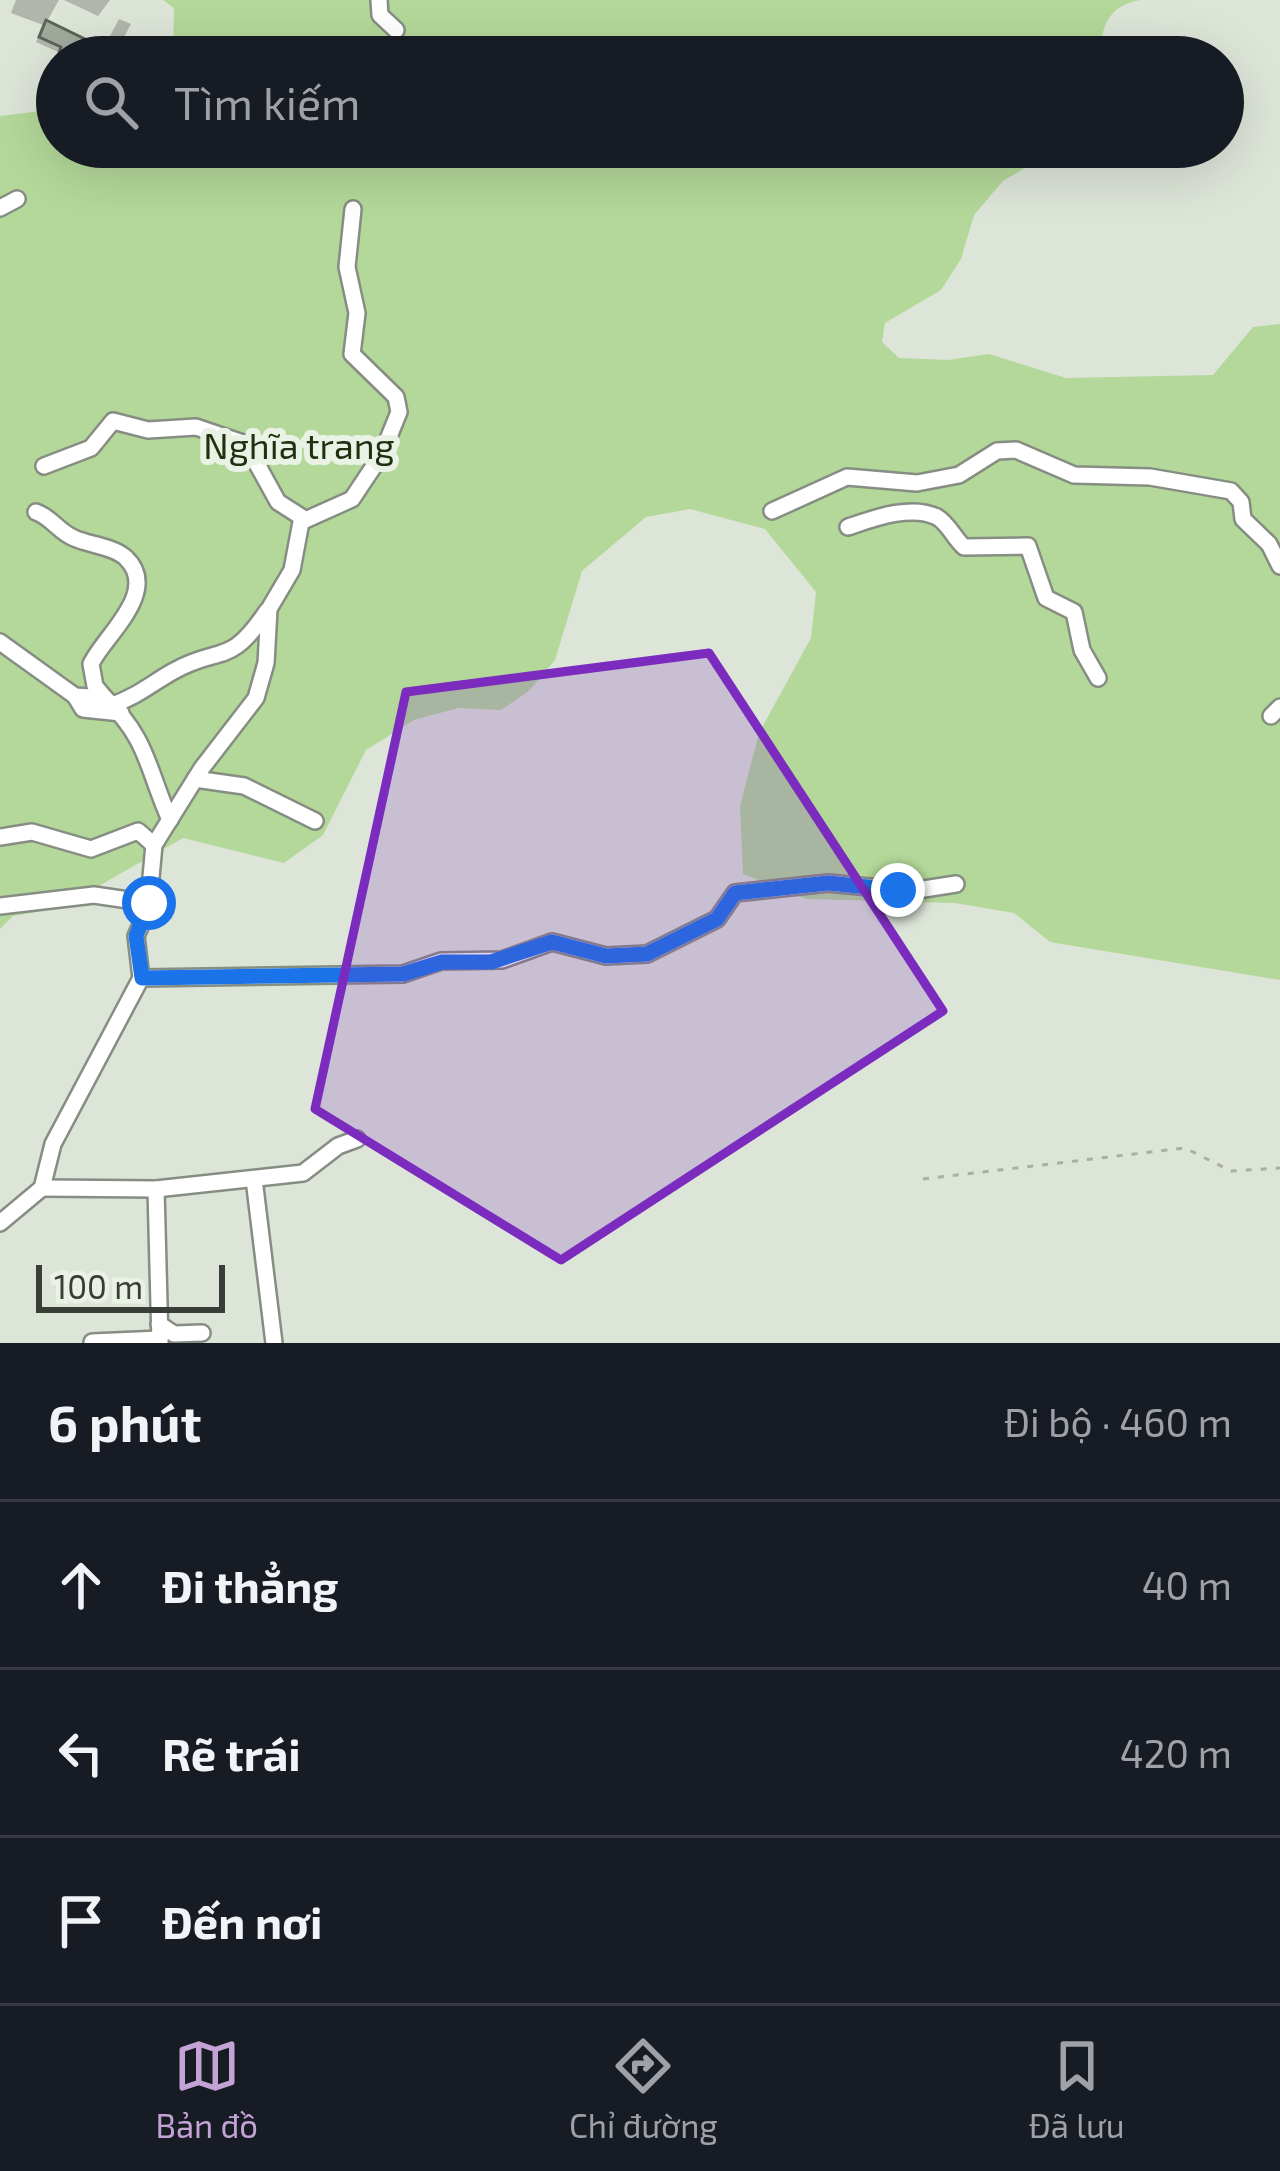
<!DOCTYPE html>
<html lang="vi">
<head>
<meta charset="utf-8">
<style>
  :root { --surface:#171b24; --page:#20242c; --text:#f1f3f6; --muted:#9ea1a6; --line:#363941; --accent:#c3a2d6 }
  body { margin:0; font-family:"Exo 2",sans-serif; background:var(--page); color:var(--text) }
  .scale { position:absolute; left:36px; bottom:30px; width:189px; box-sizing:border-box; padding-left:12px; border:6px solid #393c37; border-top:0; font-size:33px; line-height:42px; white-space:nowrap; color:#393c37; -webkit-text-stroke:9px #eaf2e6; paint-order:stroke }
  .stop { position:absolute; width:36px; height:36px; margin:-27px; border:9px solid #1a73e8; border-radius:50%; background:#fff }
  .stop.end { background:#1a73e8; border-color:#fff; box-shadow:0 3px 12px #0008 }
  .list { margin:0; padding:0; list-style:none }
  h2 { display:flex; justify-content:space-between; align-items:center; height:156px; margin:0; padding:0 48px; font-size:51px }
  h2 small { font-size:39px; font-weight:400; color:var(--muted) }
  .list li { display:grid; grid-template-columns:78px 1fr auto; gap:36px; align-items:center; box-sizing:border-box; height:168px; padding:0 48px; border-top:3px solid var(--line) }
  .list b { display:block; font-size:45px; white-space:nowrap }
  .list em { font-size:39px; font-style:normal; color:var(--muted) }
  .icon { flex:none; width:66px; height:66px; fill:none; stroke:currentColor; stroke-width:2; stroke-linecap:round; stroke-linejoin:round }
  .map { position:relative; flex:none; width:1280px; height:1343px; overflow:hidden }
  .search { position:absolute; background:var(--surface); box-shadow:0 12px 48px #0002; left:36px; right:36px; top:36px; height:132px; display:flex; align-items:center; gap:30px; box-sizing:border-box; padding:0 42px; border-radius:66px; color:var(--muted); font-size:45px }
  .sheet { height:660px; background:var(--surface) }
  nav { display:flex; justify-content:space-around; align-items:center; box-sizing:border-box; height:168px; border-top:3px solid var(--line); background:var(--surface); font-size:33px; color:var(--muted) }
  nav a { display:grid; justify-items:center; gap:6px }
  nav .on { color:var(--accent) }
  .map>svg:first-child { display:block }
  .green { fill:#b3d899 }
  .shadow { fill:#0003 }
  .building { fill:#a2a99d; stroke:#5c6358; stroke-width:3 }
  .lines { fill:none; stroke-linecap:round; stroke-linejoin:round }
  .minor-casing { stroke:#868d82; stroke-width:20 }
  .path { stroke:#a9afa5; stroke-width:3; stroke-dasharray:6 9; stroke-linecap:butt }
  .minor { stroke:#fff; stroke-width:15 }
  .route { stroke:#1a73e8; stroke-width:15 }
  .marked { fill:#7b2cbf; fill-opacity:0.2; stroke:#7b2cbf; stroke-width:9; stroke-linejoin:round }
  .labels { text-anchor:middle; stroke-width:12; stroke-linejoin:round; paint-order:stroke }
  .park-label { font-size:36px; fill:#1f310f; stroke:#eaf2e6 }
</style>
</head>
<body>
<div class="map">
<svg width="1280" height="1343" viewBox="0 0 1280 1343">
  <rect width="100%" height="100%" fill="#dde4d8"/>
  <g class="green">
    <path d="M163 0H1140C1107 6 1102 27 1099 57H173L174 8Z"/>
    <path d="M57 109V147H1060L1003 181 974 215 961 259 941 290 885 323 882 342 899 358 948 360 989 354 1066 378 1213 375 1253 327 1280 324V980L1050 942 1014 913 955 903 806 899 743 874 740 806 759 733 811 638 816 592 765 529 690 509 646 517 582 571 555 660 529 691 501 710 458 708 414 720 366 750 323 835 284 863 183 838 60 908 13 916 0 929V116Z"/>
  </g>
  <g class="shadow">
    <path d="M16 0H59L46 23 81 57 57 58 58 52 36 42 43 25 11 13Z"/>
    <path d="M64 0H110L98 16Z"/>
    <path d="M119 19 131 24 115 54 103 49Z"/>
  </g>
  <path class="building" d="M46 20 91 42 85 57H69L59 53 61 47 39 37Z"/>
  <g class="lines">
    <g class="minor-casing">
      <g id="minor">
        <path d="M379 0 380 15 396 30"/>
        <path d="M0 208 17 199"/>
        <path d="M44 466 91 448 113 421 148 430 196 427 246 444 278 502 303 518"/>
        <path d="M772 511 847 477 917 483 959 475 997 451 1016 450 1074 475 1150 477 1231 491 1241 502 1243 519 1269 544 1280 566"/>
        <path d="M36 512C51 517 59 532 74 538 89 545 113 546 126 558 161 592 103 637 91 664L95 686 105 698"/>
        <path d="M848 527C872 519 911 504 937 517 948 523 954 538 964 547L1028 546 1046 598 1074 612 1082 650 1098 678"/>
        <path d="M0 642 75 696 105 698C148 739 147 768 170 820"/>
        <path d="M75 696 83 709 121 713"/>
        <path d="M112 705C136 697 151 684 172 672 221 644 228 669 267 611"/>
        <path d="M1271 716 1280 707"/>
        <path d="M195 779 244 786 315 821"/>
        <path d="M0 837 32 832 91 849 138 831 154 845"/>
        <path d="M0 906 94 895 149 903"/>
        <path d="M141 978 403 974 441 961 502 960 552 942 606 956 647 954 717 919 735 893 828 883 911 891 956 884"/>
        <path d="M254 1179 274 1343"/>
        <path d="M42 1188 156 1189 303 1173 338 1146 357 1139"/>
        <path d="M156 1189 160 1343"/>
        <path d="M0 1223 42 1188 53 1144 141 978 136 936 148 909 154 845 202 768 256 698 266 663 269 609 292 570 301 522 352 499 382 454 399 412 396 397 352 354 357 313 347 267 353 209"/>
        <path d="M159 1324 174 1334 202 1333"/>
        <path d="M92 1342 160 1339"/>
      </g>
    </g>
    <path class="path" d="M923 1179 1185 1148 1231 1171 1280 1168"/>
    <use href="#minor" class="minor"/>
  </g>
  <g class="lines">
    <path class="route" d="M149 903 136 936 142 978 403 974 442 962H491L552 942 606 956 647 954 717 919 735 893 828 883 898 890"/>
  </g>
  <path class="marked" d="M709 653 943 1011 561 1260 315 1109 406 692Z"/>
  <g class="labels">
    <g class="park-label">
      <text x="299" y="459">Nghĩa trang</text>
    </g>
  </g>
</svg>
<div class="scale">100 m</div>
<div class="stop" style="left:149px;top:903px"></div>
<div class="stop end" style="left:898px;top:890px"></div>
<div class="search"><svg class="icon" aria-label="search" viewBox="0 0 24 24"><circle cx="10" cy="10" r="6"/><path d="M15 15l6 6"/></svg>Tìm kiếm</div>
</div>
<section class="sheet">
<h2>6 phút<small>Đi bộ · 460 m</small></h2>
<ul class="list">
<li><svg class="icon" aria-label="ahead" viewBox="0 0 24 24"><path d="M12 20V5M6 11l6-6 6 6"/></svg><div><b>Đi thẳng</b></div><em>40 m</em></li>
<li><svg class="icon" aria-label="left" viewBox="0 0 24 24"><path d="M17 20v-9H6M10 6l-5 5 5 5"/></svg><div><b>Rẽ trái</b></div><em>420 m</em></li>
<li><svg class="icon" aria-label="arrive" viewBox="0 0 24 24"><path d="M6 21V4h12l-3 4 3 4H6"/></svg><div><b>Đến nơi</b></div></li>
</ul>
</section>
<nav>
<a class="on"><svg class="icon" aria-label="map" viewBox="0 0 24 24"><path d="M3 6l6-2 6 2 6-2v14l-6 2-6-2-6 2zM9 4v14M15 6v14"/></svg>Bản đồ</a>
<a><svg class="icon" aria-label="directions" viewBox="0 0 24 24"><path d="M12 3l9 9-9 9-9-9zM9 14v-3h6M13 9l2 2-2 2"/></svg>Chỉ đường</a>
<a><svg class="icon" aria-label="saved" viewBox="0 0 24 24"><path d="M7 4h10v16l-5-4-5 4z"/></svg>Đã lưu</a>
</nav>
</body>
</html>
